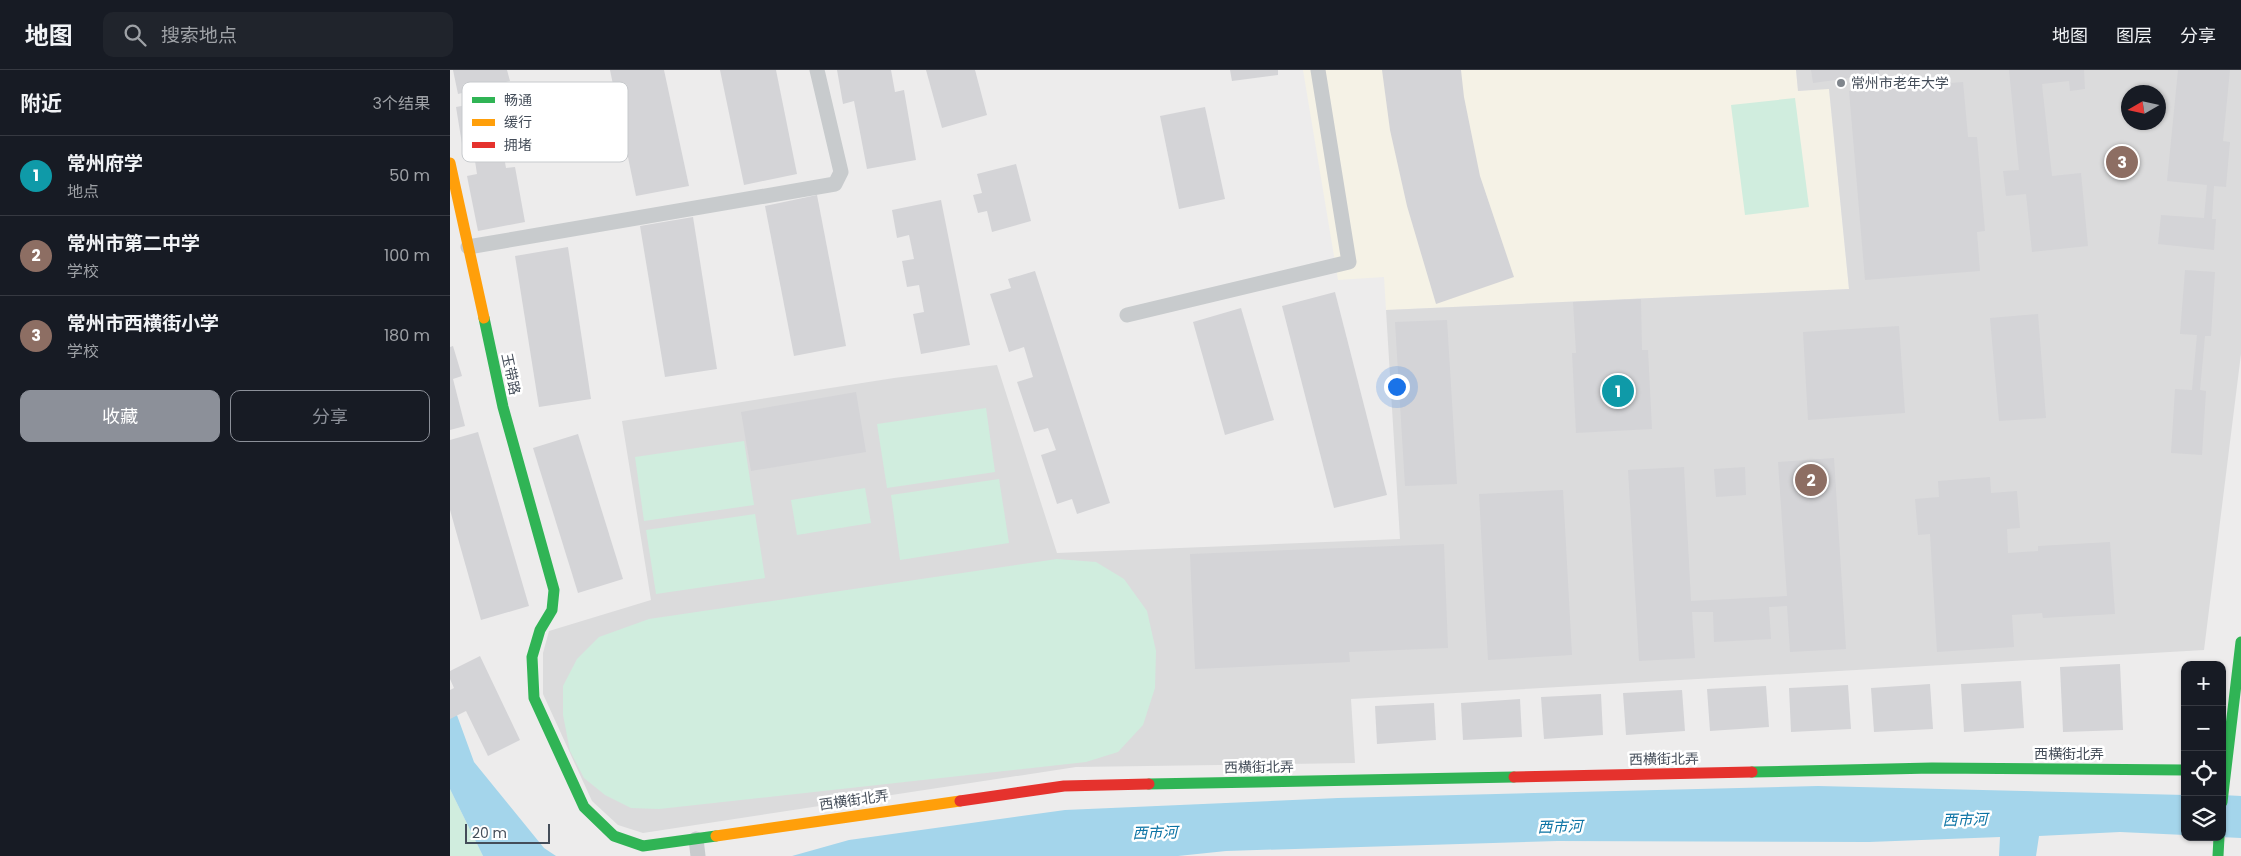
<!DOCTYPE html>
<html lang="zh">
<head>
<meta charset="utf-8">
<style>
  :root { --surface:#171b24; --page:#20242c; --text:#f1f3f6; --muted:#9ea1a6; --line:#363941; --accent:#8c9099 }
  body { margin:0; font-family:Poppins,"Noto Sans SC",sans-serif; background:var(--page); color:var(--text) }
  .controls { position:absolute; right:15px; bottom:15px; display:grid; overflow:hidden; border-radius:10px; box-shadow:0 1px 4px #0004 }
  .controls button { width:45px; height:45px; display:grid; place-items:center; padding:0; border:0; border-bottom:1px solid var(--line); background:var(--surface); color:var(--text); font:25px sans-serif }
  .compass { position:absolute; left:1671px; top:15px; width:45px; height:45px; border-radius:50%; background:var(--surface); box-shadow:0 1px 4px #0004; rotate:261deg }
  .scale { position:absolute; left:15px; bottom:12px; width:85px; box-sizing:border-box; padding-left:5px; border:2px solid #444d59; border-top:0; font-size:14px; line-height:18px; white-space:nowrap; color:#444d59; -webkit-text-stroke:4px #fff; paint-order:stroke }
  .you { position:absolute; left:946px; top:316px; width:18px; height:18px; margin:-12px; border:4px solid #fff; border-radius:50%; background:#1a73e8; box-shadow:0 0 0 8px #1a73e833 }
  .badge { display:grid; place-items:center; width:32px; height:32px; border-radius:50%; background:var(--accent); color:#fff; font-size:16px; font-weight:700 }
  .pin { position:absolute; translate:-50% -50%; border:2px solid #fff; box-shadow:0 1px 5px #0006 }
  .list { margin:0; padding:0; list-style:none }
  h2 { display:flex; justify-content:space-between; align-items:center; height:65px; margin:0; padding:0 20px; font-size:21px }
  h2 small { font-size:16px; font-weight:400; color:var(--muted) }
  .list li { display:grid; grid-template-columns:32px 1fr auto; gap:15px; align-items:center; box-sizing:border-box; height:80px; padding:0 20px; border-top:1px solid var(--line) }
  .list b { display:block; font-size:19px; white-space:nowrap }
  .list p { margin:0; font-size:16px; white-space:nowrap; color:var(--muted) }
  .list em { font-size:16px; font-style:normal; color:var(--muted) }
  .actions { display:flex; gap:10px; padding:15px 20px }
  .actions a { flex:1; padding:11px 0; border:1px solid var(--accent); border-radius:10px; text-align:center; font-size:18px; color:var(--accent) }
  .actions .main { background:var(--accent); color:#fff }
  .icon { flex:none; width:28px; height:28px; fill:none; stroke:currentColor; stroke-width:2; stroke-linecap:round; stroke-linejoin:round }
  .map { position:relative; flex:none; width:1791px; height:786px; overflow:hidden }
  header { display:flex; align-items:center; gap:30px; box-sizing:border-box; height:70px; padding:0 25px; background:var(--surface); border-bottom:1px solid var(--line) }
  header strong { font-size:24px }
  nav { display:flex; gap:28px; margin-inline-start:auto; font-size:18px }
  .search { width:350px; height:45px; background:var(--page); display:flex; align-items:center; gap:12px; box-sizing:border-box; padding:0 18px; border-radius:10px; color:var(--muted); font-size:19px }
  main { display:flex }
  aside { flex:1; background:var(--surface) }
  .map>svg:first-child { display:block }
  .commercial { fill:#f5f2e6 }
  .education { fill:#dbdbdc; fill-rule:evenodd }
  .green { fill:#d0edde }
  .water { fill:#a4d5eb }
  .building { fill:#d4d4d7 }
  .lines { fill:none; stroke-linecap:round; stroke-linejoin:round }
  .lane { stroke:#c8cbcd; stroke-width:15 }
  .fast { stroke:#30b455; stroke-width:11 }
  .slow { stroke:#ff9f0a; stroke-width:11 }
  .jam { stroke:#e5322d; stroke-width:11 }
  .poi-dot { fill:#7f858c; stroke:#fff; stroke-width:2 }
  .labels { text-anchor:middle; stroke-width:5; stroke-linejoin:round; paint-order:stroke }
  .poi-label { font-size:14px; fill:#444d59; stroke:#fff; text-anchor:start }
  .street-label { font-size:14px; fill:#444d59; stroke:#fff }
  .water-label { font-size:15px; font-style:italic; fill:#0b73a4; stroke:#fff }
  .key { fill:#fff; stroke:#c7cacd; stroke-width:1 }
  .key-label { font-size:14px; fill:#444d59 }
</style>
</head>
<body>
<header>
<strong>地图</strong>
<div class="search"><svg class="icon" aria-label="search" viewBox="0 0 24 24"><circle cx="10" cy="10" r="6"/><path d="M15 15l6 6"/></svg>搜索地点</div>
<nav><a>地图</a><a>图层</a><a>分享</a></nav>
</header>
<main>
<aside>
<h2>附近<small>3个结果</small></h2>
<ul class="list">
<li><span class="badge" style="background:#0f9aa8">1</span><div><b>常州府学</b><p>地点</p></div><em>50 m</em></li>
<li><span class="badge" style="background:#8d6e63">2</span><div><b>常州市第二中学</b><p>学校</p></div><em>100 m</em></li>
<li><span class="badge" style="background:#8d6e63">3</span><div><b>常州市西横街小学</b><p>学校</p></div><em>180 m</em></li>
</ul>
<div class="actions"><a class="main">收藏</a><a>分享</a></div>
</aside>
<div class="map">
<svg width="1791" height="786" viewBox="0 0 1791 786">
  <rect width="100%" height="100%" fill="#edecec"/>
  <path class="commercial" d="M853 0H1346L1348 21 1379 18 1399 219 936 240 934 207 888 210Z"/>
  <path class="education" d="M1346 0H1791V284L1754 580 901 629 905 693 626 697 193 763 168 755 142 731 93 624V583L99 561 201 530 172 351 444 308 547 295 607 483 950 469 936 240 1399 219 1379 19 1348 21ZM1678 22H1708V52H1678Z"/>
  <g class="green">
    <path d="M1345 28 1359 137 1295 145 1281 35Z"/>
    <path d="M536 338 545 402 437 418 427 354Z"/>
    <path d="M294 371 304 435 194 451 185 387Z"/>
    <path d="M549 409 559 473 450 490 441 425Z"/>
    <path d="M415 418 421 453 347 465 341 430Z"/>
    <path d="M305 444 315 508 206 524 196 460Z"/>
    <path d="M607 489 646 492 674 509 697 541 706 581 705 618 693 655 668 682 636 692 209 739 181 738 155 725 134 708 120 681 113 645V616L127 589 149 567 199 549Z"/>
    <path d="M0 719 33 786H0Z"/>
  </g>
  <g class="water">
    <path d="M0 626 24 692 94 778 106 786H33L0 719Z"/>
    <path d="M1368 716 1735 725V765L1670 762 1589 766 1586 786H1549L1550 767 1419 772 1107 771 776 781 728 786H342L399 770 615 740 888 728Z"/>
    <path d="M1772 725 1791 726V768L1770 767H1772Z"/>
  </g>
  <g class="building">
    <path d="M3 0H57L60 11 8 24Z"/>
    <path d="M160 0H214L239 116 186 126Z"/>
    <path d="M270 0H326L347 104 294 115Z"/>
    <path d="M387 0H441L445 22 454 20 466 90 417 99 404 31 393 34Z"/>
    <path d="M476 0H525L537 45 492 58Z"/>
    <path d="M780 0H828V5L782 11Z"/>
    <path d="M932 0H1011L1014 27 1030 106 1064 207 986 234 957 136 940 60Z"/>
    <path d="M1361 0H1429V4L1363 13Z"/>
    <path d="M1559 0H1634L1635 19 1620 21 1619 11 1592 14 1602 106 1631 103 1638 176 1582 182 1576 124 1556 126 1553 101 1569 100Z"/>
    <path d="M1728 0H1780L1773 71 1780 72 1776 117 1764 116 1762 149H1766L1764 180 1708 174 1711 145 1754 148 1757 115 1717 111Z"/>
    <path d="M1513 12 1518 67H1527L1535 161 1527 162 1530 201 1415 210 1399 21Z"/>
    <path d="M44 30 56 98 65 97 75 152 28 161 17 106 27 104 23 78 13 80 6 37Z"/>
    <path d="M755 37 775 129 729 139 710 46Z"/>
    <path d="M566 94 581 151 542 162 537 141 528 143 523 125 532 123 527 104Z"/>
    <path d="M367 125 396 276 344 286 315 136Z"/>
    <path d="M491 130 520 275 471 284 463 244 474 242 469 215 457 217 452 191 464 189 459 165 447 168 442 140Z"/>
    <path d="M243 147 267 299 215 307 190 156Z"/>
    <path d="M118 177 141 329 89 337 65 186Z"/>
    <path d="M1735 200 1765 202 1761 266H1755L1750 320 1756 321 1752 385 1721 383 1725 319 1742 320 1747 265 1730 264Z"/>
    <path d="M585 201 660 433 627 444 622 429 607 434 591 385 606 380 598 358 584 362 567 312 583 307 574 277 559 282 540 224 561 218 558 209Z"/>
    <path d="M885 222 937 425 884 438 832 236Z"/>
    <path d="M1191 229 1192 280H1198L1202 359 1126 363 1122 283H1126L1123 232Z"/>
    <path d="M791 238 824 350 775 365 743 252Z"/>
    <path d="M1588 244 1596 348 1549 351 1540 248Z"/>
    <path d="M997 250 1007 414 955 416 945 252Z"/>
    <path d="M1449 256 1455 343 1358 350 1353 262Z"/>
    <path d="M3 276 12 306 3 309 15 356 0 360V277Z"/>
    <path d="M406 322 416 382 301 401 291 342Z"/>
    <path d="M28 362 79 536 31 550 0 440V370Z"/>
    <path d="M128 364 173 509 128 523 83 378Z"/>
    <path d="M1384 388 1396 579 1340 582 1337 536 1319 537 1321 569 1264 572 1263 542H1242L1245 588 1189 591 1178 400 1234 397 1241 531 1319 527 1337 526 1328 392Z"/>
    <path d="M1295 397 1296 425 1266 427 1264 399Z"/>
    <path d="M1540 407 1541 423 1567 421 1570 458 1557 459 1558 483 1588 481V476L1660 472 1665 544 1593 548 1592 543 1562 545 1564 577 1487 582 1480 464 1468 465 1465 429 1489 427 1488 411Z"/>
    <path d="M1113 420 1122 585 1038 590 1029 424Z"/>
    <path d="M994 474 998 578 899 582 900 592 745 599 740 484Z"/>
    <path d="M30 586 70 670 38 686 16 641 0 649V620L4 618 0 609V601Z"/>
    <path d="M1670 594 1673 660 1613 662 1610 597Z"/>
    <path d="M1571 611 1574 658 1514 662 1511 614Z"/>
    <path d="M1480 614 1483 659 1424 662 1421 618Z"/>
    <path d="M1398 615 1401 659 1341 662 1339 618Z"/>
    <path d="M1316 616 1319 657 1260 661 1257 619Z"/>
    <path d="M1232 620 1235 661 1176 665 1173 623Z"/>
    <path d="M1151 624 1153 665 1094 669 1091 627Z"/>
    <path d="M1070 629 1072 667 1013 670 1011 633Z"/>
    <path d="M984 633 986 670 927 674 925 636Z"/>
  </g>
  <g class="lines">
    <g class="lane">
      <path d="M18 177 385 114 391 102 367 0"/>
      <path d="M677 245 899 192 868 0"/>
      <path d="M246 769 248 786"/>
    </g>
    <g class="fast">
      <path d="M34 248 53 337 104 520 102 540 90 560 82 587 84 628 134 737 164 766 193 776 266 766"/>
      <path d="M1302 702 1482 698 1735 700"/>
      <path d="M699 714 1064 707"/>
      <path d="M1772 732 1791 572"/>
      <path d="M1768 786 1769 767"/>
    </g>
    <g class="slow">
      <path d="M0 93 34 248"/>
      <path d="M266 766 510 731"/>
    </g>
    <g class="jam">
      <path d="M1064 707 1302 702"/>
      <path d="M510 731 614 716 699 714"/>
    </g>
  </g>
  <circle class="poi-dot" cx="1391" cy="13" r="5"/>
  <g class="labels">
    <g class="poi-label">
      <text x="1401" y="18">常州市老年大学</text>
    </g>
    <g class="street-label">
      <text transform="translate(61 304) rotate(78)" y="5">玉带路</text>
      <text x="1619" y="689">西横街北弄</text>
      <text transform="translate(1214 689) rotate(-1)" y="5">西横街北弄</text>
      <text transform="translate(809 697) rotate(-1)" y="5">西横街北弄</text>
      <text transform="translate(404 730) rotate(-8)" y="5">西横街北弄</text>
    </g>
    <g class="water-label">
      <text transform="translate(1515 750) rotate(-1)" y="5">西市河</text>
      <text transform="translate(1110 757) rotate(-1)" y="5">西市河</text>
      <text transform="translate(705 763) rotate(-1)" y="5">西市河</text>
    </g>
  </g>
  <rect x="12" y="12" width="166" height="80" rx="8" class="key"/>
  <rect x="22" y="27" width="23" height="6" fill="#30b455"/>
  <rect x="22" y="49" width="23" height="7" fill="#ff9f0a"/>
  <rect x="22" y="72" width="23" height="6" fill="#e5322d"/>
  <g class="key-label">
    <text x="54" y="35">畅通</text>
    <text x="54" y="57">缓行</text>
    <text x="54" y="80">拥堵</text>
  </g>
</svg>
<div class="controls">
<button>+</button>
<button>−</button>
<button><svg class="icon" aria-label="locate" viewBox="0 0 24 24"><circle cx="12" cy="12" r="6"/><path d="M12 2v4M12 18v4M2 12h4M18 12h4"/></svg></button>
<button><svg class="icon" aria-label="layers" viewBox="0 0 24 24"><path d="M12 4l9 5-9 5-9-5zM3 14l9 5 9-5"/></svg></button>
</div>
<svg class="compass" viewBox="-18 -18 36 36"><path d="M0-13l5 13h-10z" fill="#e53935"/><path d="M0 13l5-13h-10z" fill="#9ea1a6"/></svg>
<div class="scale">20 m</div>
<div class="you"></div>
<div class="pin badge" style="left:1168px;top:321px;background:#0f9aa8">1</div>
<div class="pin badge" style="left:1361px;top:410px;background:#8d6e63">2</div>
<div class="pin badge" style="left:1672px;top:92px;background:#8d6e63">3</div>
</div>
</main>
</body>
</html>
